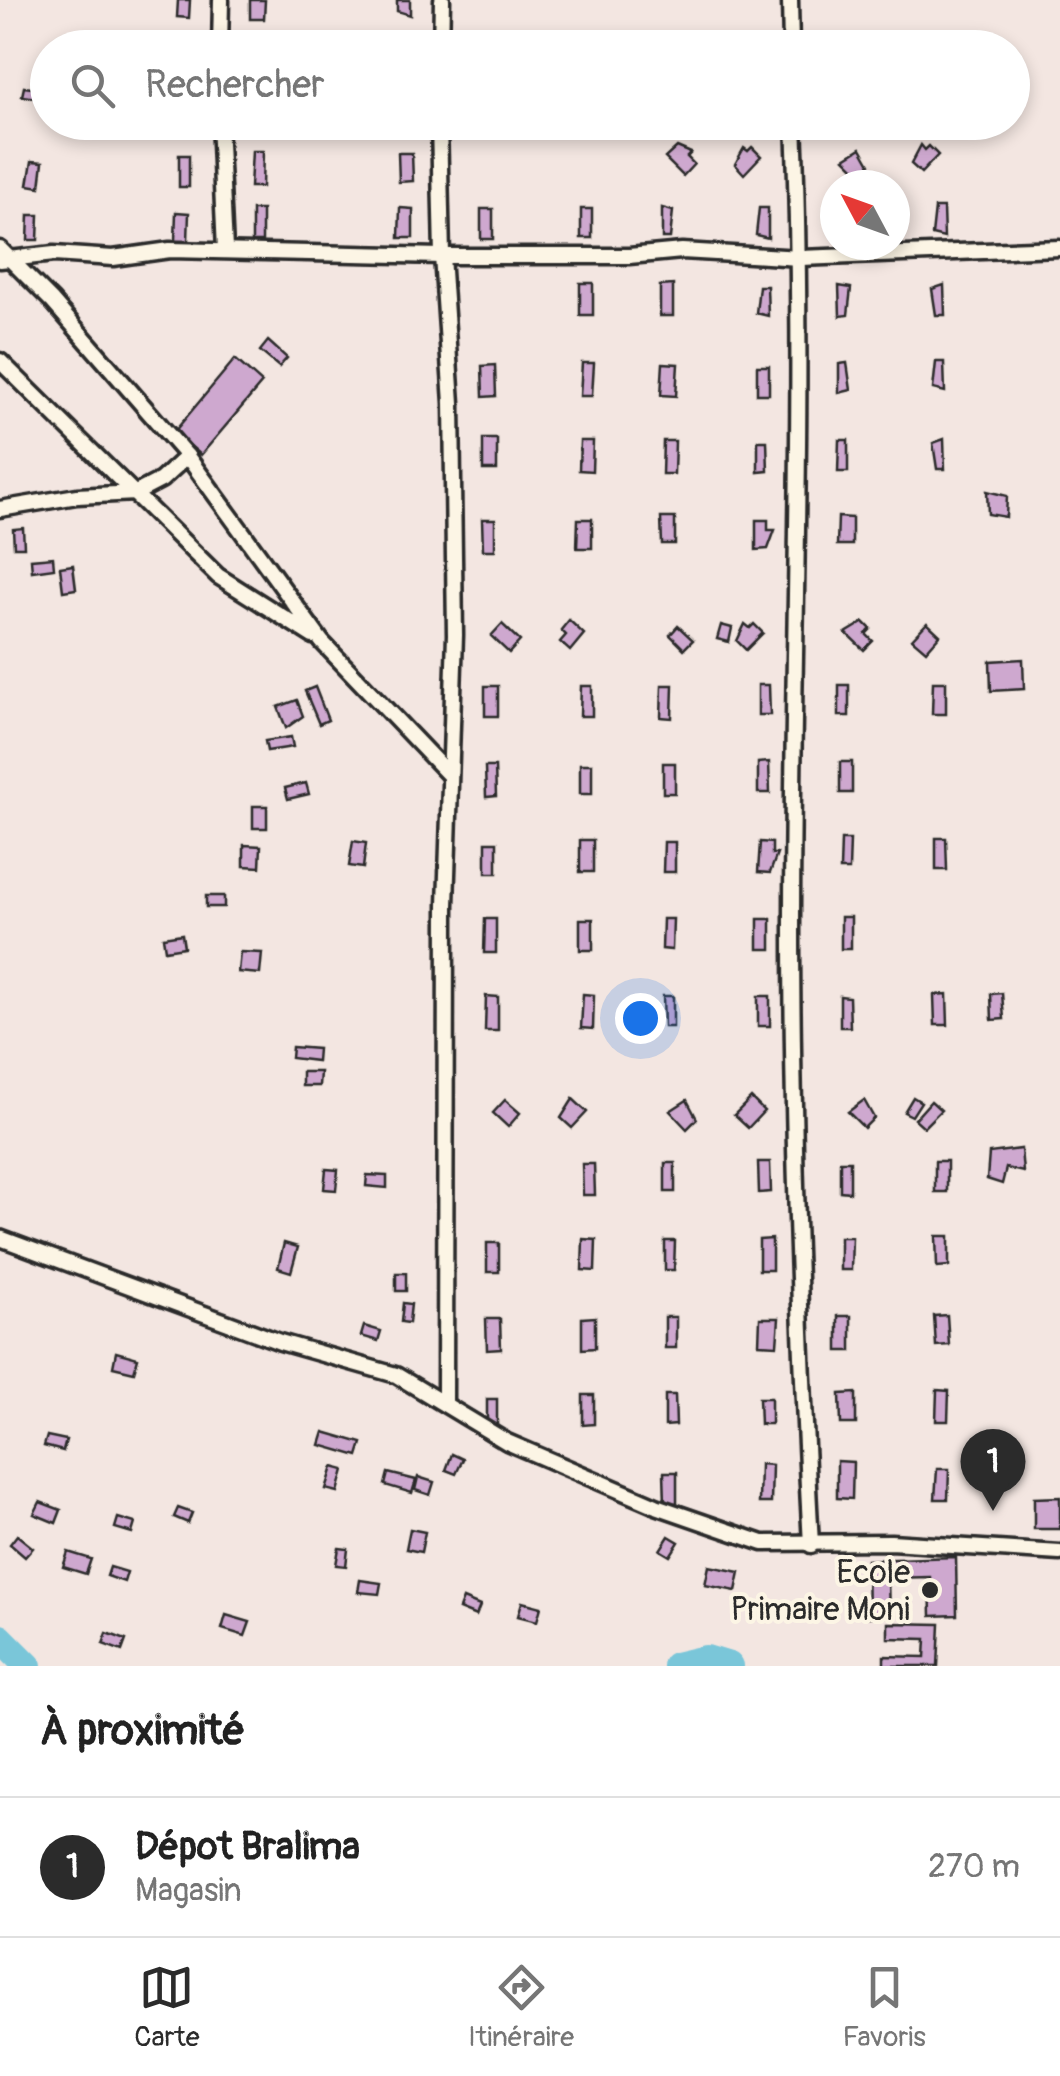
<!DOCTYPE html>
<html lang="fr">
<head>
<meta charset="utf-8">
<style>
  :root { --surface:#fff; --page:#f6f6f6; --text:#222; --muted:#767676; --line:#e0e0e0; --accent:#2b2b2b }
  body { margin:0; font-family:Pangolin,sans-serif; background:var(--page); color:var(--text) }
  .compass { position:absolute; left:820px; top:170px; width:90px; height:90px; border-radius:50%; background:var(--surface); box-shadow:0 5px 15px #0003; rotate:311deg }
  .you { position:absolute; left:640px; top:1018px; width:35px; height:35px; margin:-25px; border:8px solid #fff; border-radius:50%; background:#1a73e8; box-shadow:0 0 0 15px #1a73e833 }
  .badge { display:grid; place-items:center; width:65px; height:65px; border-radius:50%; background:var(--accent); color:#fff; font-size:32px; font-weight:700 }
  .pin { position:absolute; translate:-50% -82px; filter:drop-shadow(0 2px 5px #0008) }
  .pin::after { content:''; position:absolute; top:52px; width:35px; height:30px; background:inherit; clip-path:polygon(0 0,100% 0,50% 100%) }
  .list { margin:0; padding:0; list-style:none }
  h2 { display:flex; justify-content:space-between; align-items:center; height:130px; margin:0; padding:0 40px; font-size:42px }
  h2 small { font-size:32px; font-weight:400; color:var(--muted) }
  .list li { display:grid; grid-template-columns:65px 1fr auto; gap:30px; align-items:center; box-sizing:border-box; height:140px; padding:0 40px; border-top:2px solid var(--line) }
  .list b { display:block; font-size:38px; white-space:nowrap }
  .list p { margin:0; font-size:32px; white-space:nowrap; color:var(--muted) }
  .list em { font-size:32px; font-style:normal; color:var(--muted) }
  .icon { flex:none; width:55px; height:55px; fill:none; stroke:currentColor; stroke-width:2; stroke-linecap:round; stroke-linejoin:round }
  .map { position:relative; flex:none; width:1060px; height:1666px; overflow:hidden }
  .search { position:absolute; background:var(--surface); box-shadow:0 5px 15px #0003; left:30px; right:30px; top:30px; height:110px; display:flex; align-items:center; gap:25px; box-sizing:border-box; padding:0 35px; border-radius:55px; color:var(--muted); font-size:38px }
  .sheet { height:270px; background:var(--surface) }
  nav { display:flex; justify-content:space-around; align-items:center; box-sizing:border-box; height:140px; border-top:2px solid var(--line); background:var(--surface); font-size:28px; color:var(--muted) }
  nav a { display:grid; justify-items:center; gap:5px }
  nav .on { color:var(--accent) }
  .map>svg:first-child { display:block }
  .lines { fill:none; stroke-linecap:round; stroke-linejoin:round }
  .river { stroke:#7ac6d9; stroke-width:28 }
  .building { fill:#cea8cf; stroke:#2b2b2b; stroke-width:2.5 }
  .street-casing { stroke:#2b2b2b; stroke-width:21 }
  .street { stroke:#fcf5e5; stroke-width:14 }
  .poi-dot { fill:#2b2b2b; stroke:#fcf5e5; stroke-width:4 }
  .labels { text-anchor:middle; stroke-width:8; stroke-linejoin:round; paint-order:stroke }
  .poi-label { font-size:32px; fill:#2b2b2b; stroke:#fcf5e5; text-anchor:end }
</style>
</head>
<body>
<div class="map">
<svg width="1060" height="1666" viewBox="0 0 1060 1666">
  <rect width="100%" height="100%" fill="#f3e6e1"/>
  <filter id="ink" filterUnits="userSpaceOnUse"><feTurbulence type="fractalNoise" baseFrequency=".01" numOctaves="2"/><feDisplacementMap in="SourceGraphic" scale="20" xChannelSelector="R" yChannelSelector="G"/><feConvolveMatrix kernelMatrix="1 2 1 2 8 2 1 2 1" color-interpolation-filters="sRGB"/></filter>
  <g filter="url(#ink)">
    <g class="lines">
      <g class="river">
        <path d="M0 1638 28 1666"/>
        <path d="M676 1666 706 1659 729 1666"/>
      </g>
    </g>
    <g class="building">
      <path d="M178 0H190L189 18 177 17Z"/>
      <path d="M250 0H265L264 19H250Z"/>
      <path d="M397 0H410V15L397 11Z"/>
      <path d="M24 87 47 90 45 99 22 96Z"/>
      <rect x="398" y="122" width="15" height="13"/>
      <path d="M921 145 925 150 929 146 938 155 921 173 911 164Z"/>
      <path d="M677 147 691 153 687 157 694 164 683 176 665 158Z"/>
      <path d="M752 147 761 156 744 174 735 164 744 148 748 151Z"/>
      <path d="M861 148 870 164 861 174 845 158Z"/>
      <path d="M252 151H263L262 187H250Z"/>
      <path d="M398 153H412L413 181 399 182Z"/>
      <rect x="179" y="155" width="10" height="32"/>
      <path d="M32 161 43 162 40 187 28 185Z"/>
      <path d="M400 208 413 209V238H399Z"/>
      <path d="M662 208 673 211 670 238H662Z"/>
      <path d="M759 208H768V238L756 235Z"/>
      <path d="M935 208H943L944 238 932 235Z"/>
      <rect x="481" y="209" width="12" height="30"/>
      <rect x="581" y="209" width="11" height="29"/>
      <rect x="252" y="210" width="10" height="32"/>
      <path d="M176 212 189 213 188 241H175Z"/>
      <path d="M29 215H39L38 240H28Z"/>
      <rect x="580" y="283" width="13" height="32"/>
      <path d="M673 285V316H660V286Z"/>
      <path d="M944 285 945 315H936L932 289Z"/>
      <path d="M759 286H767L768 316 756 313Z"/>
      <path d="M839 286 851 288 848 315 840 316Z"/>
      <path d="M268 341 287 358 279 367 260 351Z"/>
      <path d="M235 359 262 383 201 455 174 432Z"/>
      <path d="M936 362H944L945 392 933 389Z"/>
      <path d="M582 363H594L592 396H580Z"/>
      <path d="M663 363 678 364 676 396 661 395Z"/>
      <path d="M847 363 851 390 839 393V364Z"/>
      <path d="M495 365 496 396 483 397 482 366Z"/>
      <rect x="757" y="366" width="12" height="28"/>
      <rect x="483" y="439" width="14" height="31"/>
      <path d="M944 439 945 469H937L933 443Z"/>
      <path d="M839 440H848V472H838Z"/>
      <path d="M580 441H593L592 471 579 470Z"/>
      <path d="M663 441H675L674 474H662Z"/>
      <path d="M758 441H767L768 471 758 472Z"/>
      <path d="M987 491 1007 496 1006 517 988 514Z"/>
      <path d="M838 517 852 518V545H837Z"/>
      <path d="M661 518H675V544H662Z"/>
      <path d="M482 519H495V550H483Z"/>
      <path d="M578 519H592V548H577Z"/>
      <path d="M756 520H768V530H775L768 549 756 550Z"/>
      <path d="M23 528 24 547H14L13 529Z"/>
      <path d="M53 557 54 568 32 571 31 559Z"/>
      <path d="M73 565 76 589 63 591 60 567Z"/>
      <path d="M569 620 584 634 570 651 560 642 566 635 561 630Z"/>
      <path d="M864 622 871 629 866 634 873 641 864 650 846 633Z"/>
      <path d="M927 623 940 635 926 651 912 639Z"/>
      <path d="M502 624 520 641 509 653 491 636Z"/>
      <path d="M745 624 750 628 754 624 763 633 746 650 737 641Z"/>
      <path d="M721 625 732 628 729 642 717 639Z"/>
      <path d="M678 626 693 640 684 649 670 635Z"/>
      <path d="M1023 659 1024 689 991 691 990 661Z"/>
      <path d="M933 682H946V714H932Z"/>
      <path d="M662 685H673L672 718 661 717Z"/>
      <path d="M758 685H769L770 715H758Z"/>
      <rect x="839" y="685" width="10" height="31"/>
      <rect x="485" y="686" width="13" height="30"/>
      <path d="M581 686H592V716H580Z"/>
      <path d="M315 687 328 720 319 724 305 691Z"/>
      <path d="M297 700 303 716 286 728 278 707Z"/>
      <path d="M291 737 293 747 267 751 265 741Z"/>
      <path d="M769 762 770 793H758V763Z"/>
      <rect x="840" y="762" width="12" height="31"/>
      <rect x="663" y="763" width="12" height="30"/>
      <rect x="580" y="764" width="12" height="30"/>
      <path d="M485 767H495L496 796 486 797Z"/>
      <path d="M306 783 309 794 288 799 285 788Z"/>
      <rect x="253" y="806" width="14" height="22"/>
      <path d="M936 838H946L947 870H936Z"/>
      <rect x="580" y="840" width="13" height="32"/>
      <path d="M841 840H850L849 870H840Z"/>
      <path d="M353 841 366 843 363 868 349 866Z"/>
      <rect x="486" y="842" width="11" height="31"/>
      <path d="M664 842H675V872H663Z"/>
      <path d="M760 842 772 843V854H777L770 873 758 872Z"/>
      <path d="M244 845 261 846 260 867 244 866Z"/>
      <rect x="206" y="896" width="18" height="11"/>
      <rect x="841" y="917" width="10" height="32"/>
      <path d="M485 919H496V953H484Z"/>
      <rect x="580" y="919" width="13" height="31"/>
      <path d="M663 919H673L672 950 662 949Z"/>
      <rect x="758" y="919" width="13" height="30"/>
      <path d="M182 934 184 947 165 950 163 937Z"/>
      <path d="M240 952 262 953 260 974 238 972Z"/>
      <path d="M1002 993 1004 1019 992 1020 991 994Z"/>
      <path d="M583 994 594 995 593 1029 581 1028Z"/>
      <path d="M947 994 948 1025H935L934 995Z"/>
      <path d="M486 996 498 997V1031H485Z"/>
      <path d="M663 996H673V1027H664Z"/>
      <rect x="758" y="996" width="12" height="30"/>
      <path d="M840 996 849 997 850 1027H840Z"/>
      <path d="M292 1047 318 1049 317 1061 291 1058Z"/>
      <path d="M302 1072H320L319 1086H302Z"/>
      <path d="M913 1097 921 1102 912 1116 904 1112Z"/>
      <path d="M751 1098 764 1111 748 1128 734 1115Z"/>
      <path d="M573 1099 587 1112 572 1128 561 1118Z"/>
      <path d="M505 1100 520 1113 508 1127 493 1113Z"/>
      <path d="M687 1100 697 1119 687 1129 670 1111Z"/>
      <path d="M864 1100 874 1118 864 1128 848 1112Z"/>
      <path d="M931 1101 941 1110 924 1127 915 1119Z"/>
      <path d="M1021 1149 1023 1172 1006 1168 1002 1184 987 1179 989 1153Z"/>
      <path d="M840 1161H850V1192L840 1191Z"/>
      <rect x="935" y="1161" width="12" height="31"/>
      <path d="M758 1162H770L771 1192 759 1193Z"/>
      <rect x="665" y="1163" width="10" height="29"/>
      <path d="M582 1164H594L595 1195H583Z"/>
      <path d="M326 1169 338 1170 336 1190 324 1189Z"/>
      <path d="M367 1175 387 1176V1188L366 1186Z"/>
      <path d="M936 1236H949V1266L937 1267Z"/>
      <path d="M840 1237H852L851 1270H840Z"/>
      <path d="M583 1239 596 1240 595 1271 582 1270Z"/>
      <path d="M772 1239V1270H759V1240Z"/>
      <path d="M665 1241H675L674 1270H665Z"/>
      <path d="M284 1243 298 1247 291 1272 278 1268Z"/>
      <rect x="487" y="1243" width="12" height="29"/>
      <rect x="396" y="1273" width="10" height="18"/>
      <path d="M403 1303 411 1304 409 1323 401 1322Z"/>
      <path d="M947 1315 949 1345 936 1346 934 1316Z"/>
      <rect x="838" y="1316" width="13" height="35"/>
      <path d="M595 1317V1348L582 1349V1318Z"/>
      <rect x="665" y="1317" width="11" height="31"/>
      <path d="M760 1318H779L777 1345 759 1344Z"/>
      <path d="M486 1319H500L501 1349 487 1350Z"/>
      <path d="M364 1326 381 1331 378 1341 361 1336Z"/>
      <path d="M116 1352 138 1358 134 1372 113 1367Z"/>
      <path d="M937 1390 949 1391 948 1421H936Z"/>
      <path d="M856 1393V1424H841L840 1394Z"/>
      <path d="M583 1395H594V1424L583 1425Z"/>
      <path d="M665 1395H675L676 1425 665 1426Z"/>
      <path d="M759 1398H771V1424H760Z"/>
      <rect x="487" y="1399" width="10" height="28"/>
      <path d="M324 1432 362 1443 358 1456 320 1445Z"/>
      <path d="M47 1436 66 1440 63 1451 44 1446Z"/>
      <path d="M452 1454 463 1459 456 1474 446 1470Z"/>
      <path d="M837 1461 853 1462 852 1499 837 1498Z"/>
      <path d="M760 1464 772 1465 771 1503H759Z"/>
      <path d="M333 1467 344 1470 338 1492 326 1489Z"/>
      <path d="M937 1469H949L948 1499H935Z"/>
      <path d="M664 1472H677V1503H665Z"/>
      <path d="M388 1473 416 1480 412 1493 385 1485Z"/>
      <path d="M418 1477 434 1482 430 1495 415 1490Z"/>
      <path d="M1060 1497V1529H1034V1498Z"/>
      <path d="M40 1502 61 1510 56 1523 34 1514Z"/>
      <path d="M178 1508 192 1513 188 1523 174 1517Z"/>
      <path d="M118 1518 135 1523 132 1533 115 1528Z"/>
      <path d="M410 1529 425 1532 421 1552 406 1549Z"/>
      <path d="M17 1535 33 1548 25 1557 10 1544Z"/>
      <path d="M669 1536 679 1542 670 1556 660 1550Z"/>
      <path d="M339 1548 348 1549 346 1566 336 1565Z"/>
      <path d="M68 1552 91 1559 86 1574 63 1567Z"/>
      <path d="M956 1557 957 1615 931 1616 930 1577 888 1578 889 1616 868 1617 867 1560Z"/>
      <path d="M709 1566 740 1572 736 1591 705 1585Z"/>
      <path d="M110 1567 127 1572 124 1582 107 1576Z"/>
      <path d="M360 1580 381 1583 379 1594 358 1592Z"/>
      <path d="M463 1599 480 1606 476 1616 459 1609Z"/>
      <path d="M522 1602 541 1607 537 1621 518 1616Z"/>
      <path d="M226 1615 250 1622 245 1636 222 1629Z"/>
      <path d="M888 1623 940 1624 938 1666H884V1656L925 1657 926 1639 888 1638Z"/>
      <path d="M107 1633 126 1640 122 1651 103 1644Z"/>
    </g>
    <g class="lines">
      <g class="street-casing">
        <g id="street">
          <path d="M790 0 791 48"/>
          <path d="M220 48 221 0"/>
          <path d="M441 48 442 0"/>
          <path d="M219 122 225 250"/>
          <path d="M439 122 442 256 452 403 455 635 446 905 445 1404"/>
          <path d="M794 122C805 390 792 657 792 925 792 1132 800 1338 811 1545"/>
          <path d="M0 249 52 301 187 456 322 642 449 775"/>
          <path d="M0 260 54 254 113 258 170 250 442 256H629L682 251 800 258 1060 248"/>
          <path d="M0 361 218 576 313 636"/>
          <path d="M0 509 77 496 136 493 161 480 187 456"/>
          <path d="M0 1238 280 1342 396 1375 507 1442 656 1506 763 1543 891 1542 1060 1553"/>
        </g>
      </g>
      <use href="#street" class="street"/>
    </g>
  </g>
  <circle class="poi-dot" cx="930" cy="1590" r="10"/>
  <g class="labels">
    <g class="poi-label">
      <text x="910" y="1583">Ecole<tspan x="910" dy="37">Primaire Moni</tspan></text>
    </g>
  </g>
</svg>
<svg class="compass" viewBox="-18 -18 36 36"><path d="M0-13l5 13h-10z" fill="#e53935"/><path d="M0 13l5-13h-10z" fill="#767676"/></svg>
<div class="you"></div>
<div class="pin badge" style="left:993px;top:1511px">1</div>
<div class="search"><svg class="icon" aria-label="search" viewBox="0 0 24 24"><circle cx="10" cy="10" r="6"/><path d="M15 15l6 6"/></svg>Rechercher</div>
</div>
<section class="sheet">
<h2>À proximité<small></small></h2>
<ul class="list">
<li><span class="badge">1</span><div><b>Dépot Bralima</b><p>Magasin</p></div><em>270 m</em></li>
</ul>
</section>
<nav>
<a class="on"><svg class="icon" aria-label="map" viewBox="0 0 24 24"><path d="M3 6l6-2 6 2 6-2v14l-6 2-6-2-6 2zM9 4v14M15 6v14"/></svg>Carte</a>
<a><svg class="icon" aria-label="directions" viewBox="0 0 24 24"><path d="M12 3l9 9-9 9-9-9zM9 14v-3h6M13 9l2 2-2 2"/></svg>Itinéraire</a>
<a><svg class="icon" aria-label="saved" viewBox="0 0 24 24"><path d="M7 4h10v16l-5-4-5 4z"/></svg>Favoris</a>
</nav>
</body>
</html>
